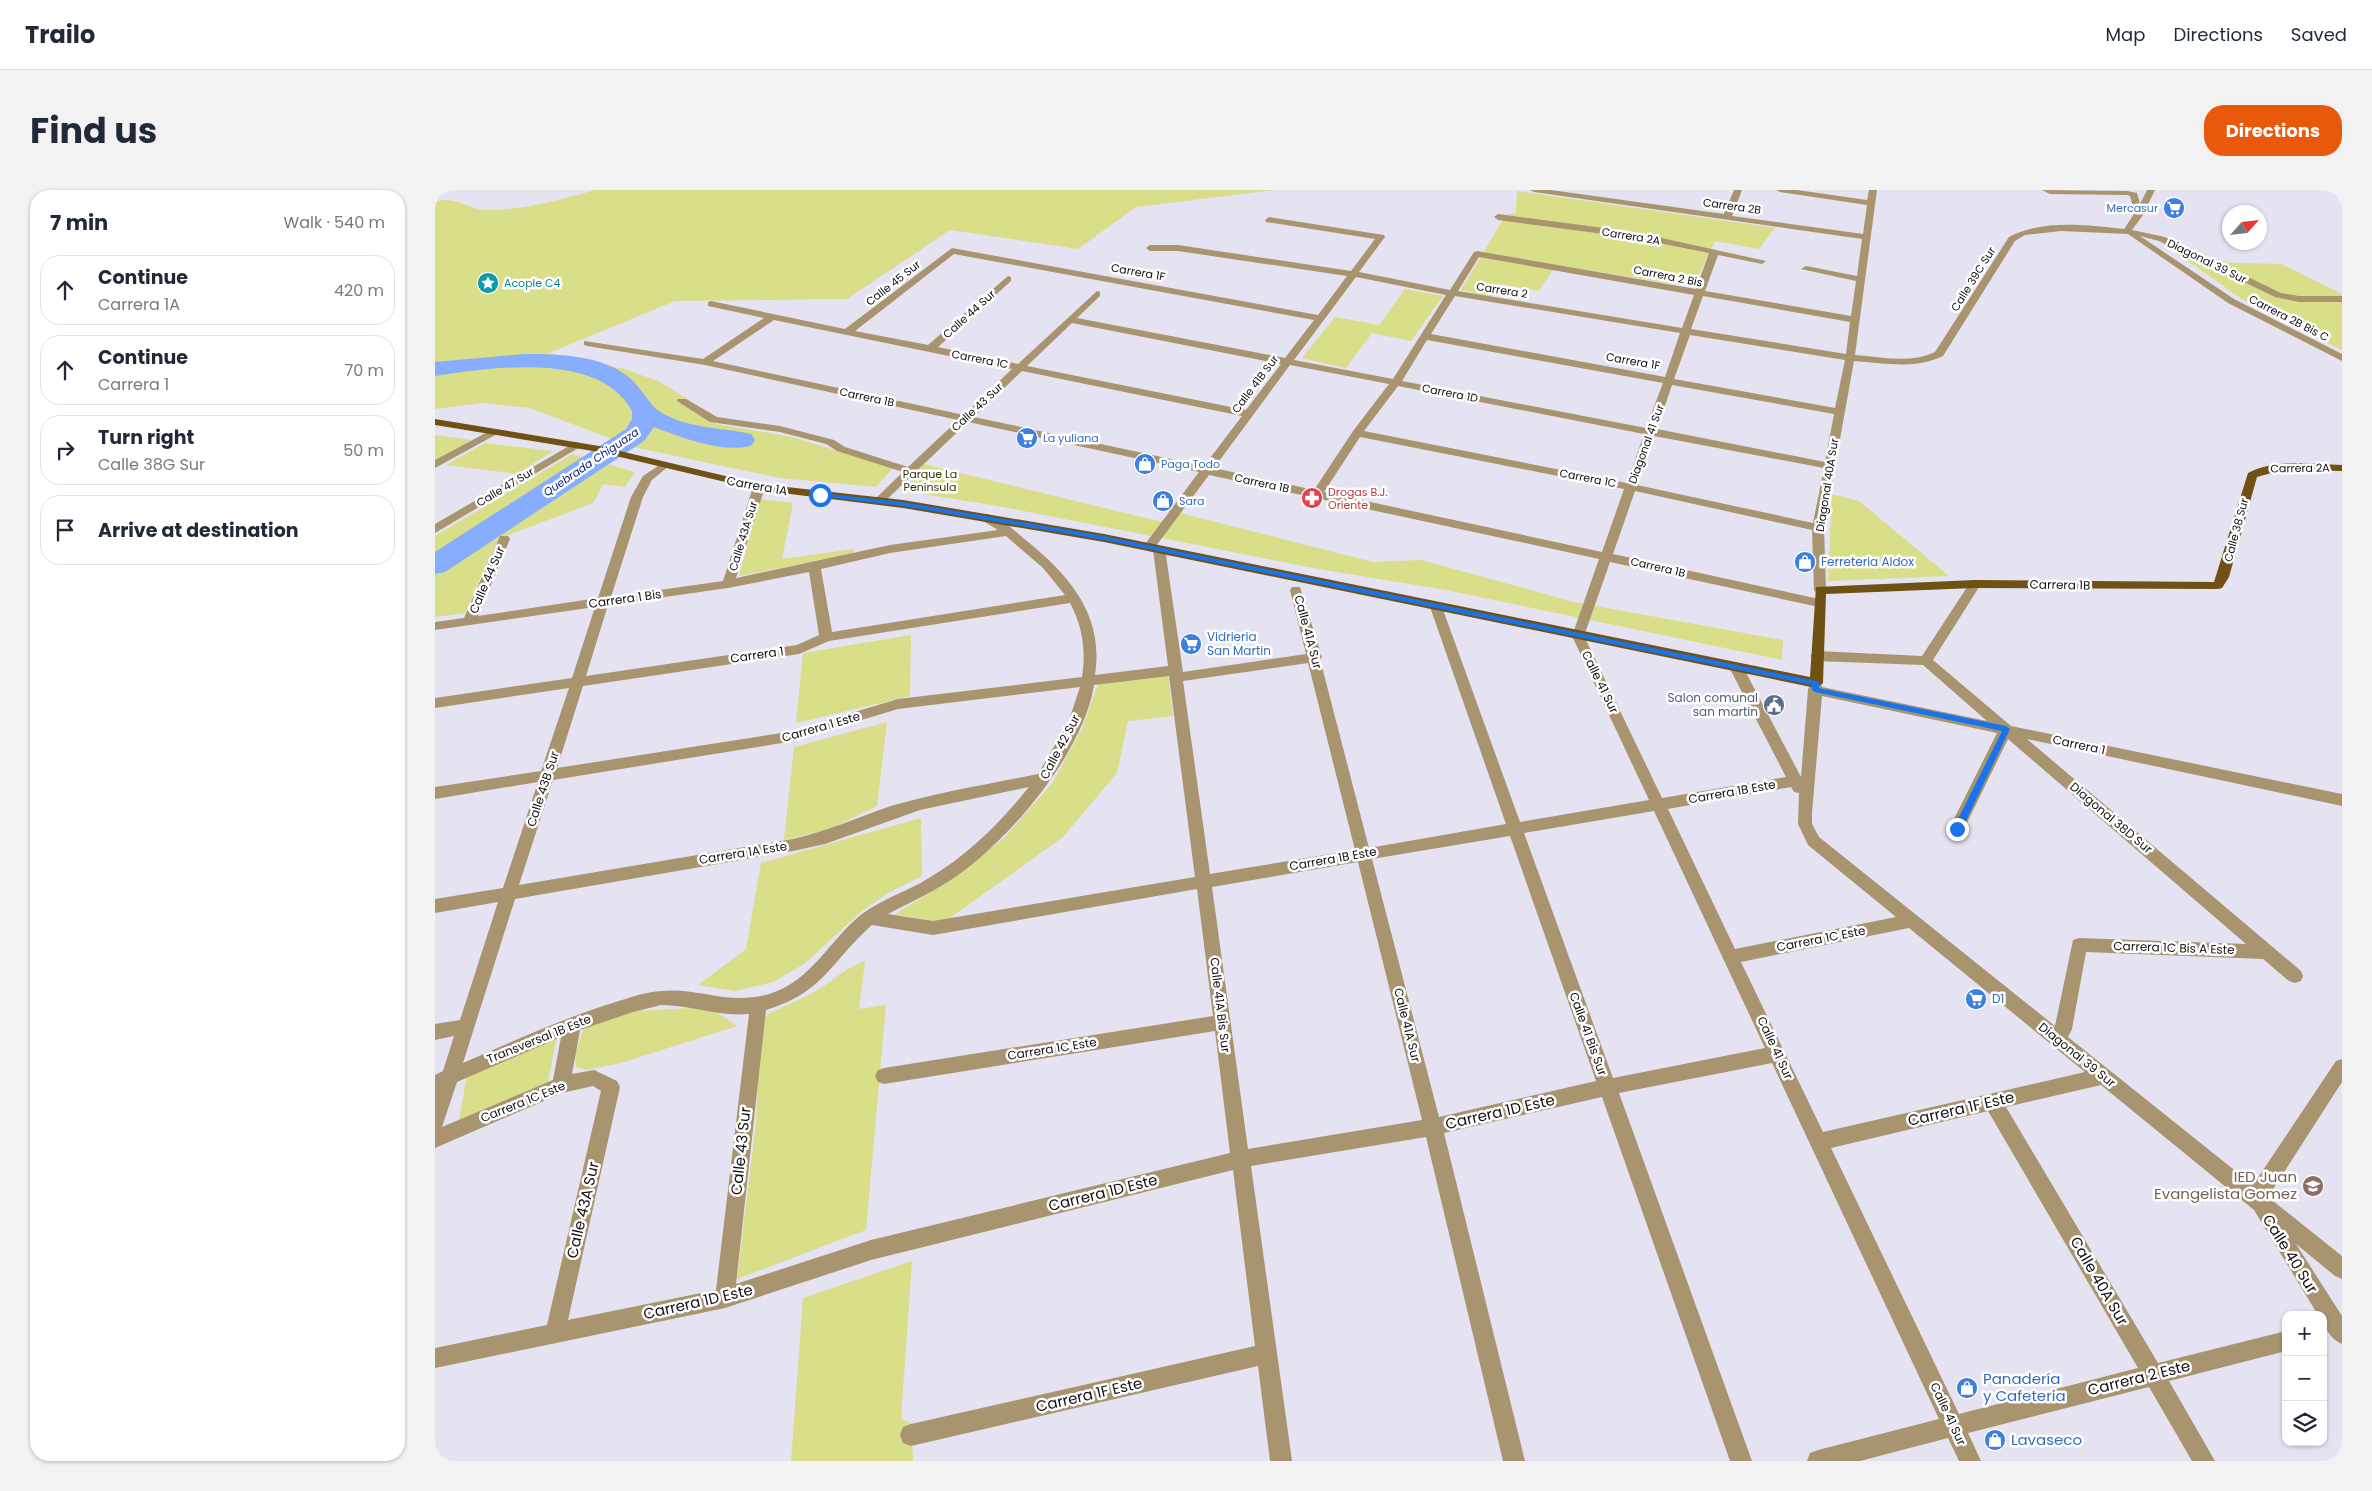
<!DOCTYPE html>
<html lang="en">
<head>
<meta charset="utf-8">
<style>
  :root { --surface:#fff; --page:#f2f2f3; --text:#1f2937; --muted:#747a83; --line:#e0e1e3; --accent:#ea580c }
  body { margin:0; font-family:Poppins,sans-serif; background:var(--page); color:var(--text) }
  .controls { position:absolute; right:15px; bottom:15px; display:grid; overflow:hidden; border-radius:10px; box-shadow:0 1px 4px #0004 }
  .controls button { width:45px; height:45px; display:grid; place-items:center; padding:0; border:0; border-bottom:1px solid var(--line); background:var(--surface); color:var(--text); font:25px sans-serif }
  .compass { position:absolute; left:1787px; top:15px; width:45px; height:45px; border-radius:50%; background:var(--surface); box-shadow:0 1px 4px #0004; rotate:63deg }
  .stop { position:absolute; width:15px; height:15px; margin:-11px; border:4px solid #1a73e8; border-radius:50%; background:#fff }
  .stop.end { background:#1a73e8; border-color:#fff; box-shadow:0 1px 5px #0008 }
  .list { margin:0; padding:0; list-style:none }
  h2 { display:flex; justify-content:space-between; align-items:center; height:65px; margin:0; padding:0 20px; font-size:21px }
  h2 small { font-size:16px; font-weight:400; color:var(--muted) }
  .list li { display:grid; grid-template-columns:32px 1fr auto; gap:15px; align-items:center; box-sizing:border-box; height:70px; margin:0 10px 10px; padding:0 10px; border:1px solid var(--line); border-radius:20px }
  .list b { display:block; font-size:19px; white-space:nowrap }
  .list p { margin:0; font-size:16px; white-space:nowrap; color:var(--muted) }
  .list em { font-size:16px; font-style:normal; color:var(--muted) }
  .icon { flex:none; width:28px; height:28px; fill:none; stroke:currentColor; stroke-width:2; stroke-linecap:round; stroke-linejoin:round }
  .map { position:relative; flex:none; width:1907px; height:1271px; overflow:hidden; border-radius:20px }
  header { display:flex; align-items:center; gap:30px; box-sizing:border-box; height:70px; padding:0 25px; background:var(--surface); border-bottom:1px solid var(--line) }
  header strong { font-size:24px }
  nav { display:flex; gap:28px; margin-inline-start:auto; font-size:18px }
  .intro { display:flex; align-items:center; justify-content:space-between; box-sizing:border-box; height:120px; padding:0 30px }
  h1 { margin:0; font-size:35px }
  .button { padding:12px 22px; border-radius:20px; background:var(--accent); color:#fff; font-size:18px; font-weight:700 }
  main { display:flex; gap:30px; padding:0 30px }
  aside { flex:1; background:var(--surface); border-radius:20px; box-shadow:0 1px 4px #0004 }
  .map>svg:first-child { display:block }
  .green { fill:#d9de88 }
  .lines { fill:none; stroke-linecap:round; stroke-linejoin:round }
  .river { fill:#87adfe; fill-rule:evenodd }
  .minor { fill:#a99470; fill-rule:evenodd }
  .major { fill:#6f5114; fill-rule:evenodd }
  .route { fill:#1a73e8 }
  .labels { text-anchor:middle; stroke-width:5; stroke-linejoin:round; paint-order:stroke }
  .far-street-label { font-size:11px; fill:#111015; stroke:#fff }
  .far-shop-label { font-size:11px; fill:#366cbe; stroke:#fff; text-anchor:start }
  .far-culture-label { font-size:11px; fill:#0d838f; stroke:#fff; text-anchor:start }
  .far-water-label { font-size:11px; font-style:italic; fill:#031b76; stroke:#fff }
  .far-park-label { font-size:11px; fill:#323408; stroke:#fff }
  .far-health-label { font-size:11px; fill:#be3a42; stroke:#fff; text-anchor:start }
  .street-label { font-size:12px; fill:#111015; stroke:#fff }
  .shop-label { font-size:12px; fill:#366cbe; stroke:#fff; text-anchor:start }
  .service-label { font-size:12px; fill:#4e5e75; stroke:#fff; text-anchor:end }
  .near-street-label { font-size:15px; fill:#111015; stroke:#fff }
  .near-education-label { font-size:15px; fill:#785e54; stroke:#fff; text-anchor:end }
  .near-shop-label { font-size:15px; fill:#366cbe; stroke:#fff; text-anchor:start }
</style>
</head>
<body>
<header>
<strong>Trailo</strong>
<nav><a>Map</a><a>Directions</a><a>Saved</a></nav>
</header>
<div class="intro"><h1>Find us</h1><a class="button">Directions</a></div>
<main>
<aside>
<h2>7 min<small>Walk · 540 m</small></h2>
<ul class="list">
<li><svg class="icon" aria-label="ahead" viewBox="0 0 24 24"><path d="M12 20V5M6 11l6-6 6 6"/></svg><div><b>Continue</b><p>Carrera 1A</p></div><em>420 m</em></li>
<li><svg class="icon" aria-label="ahead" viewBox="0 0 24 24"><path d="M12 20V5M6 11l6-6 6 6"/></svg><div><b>Continue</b><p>Carrera 1</p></div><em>70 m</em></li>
<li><svg class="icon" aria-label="right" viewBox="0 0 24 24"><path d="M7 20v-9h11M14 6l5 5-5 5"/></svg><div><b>Turn right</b><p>Calle 38G Sur</p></div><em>50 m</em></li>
<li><svg class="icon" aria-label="arrive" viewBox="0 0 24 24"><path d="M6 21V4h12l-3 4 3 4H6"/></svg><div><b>Arrive at destination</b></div></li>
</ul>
</aside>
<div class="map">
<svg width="1907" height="1271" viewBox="0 0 1907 1271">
  <rect width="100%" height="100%" fill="#e5e2f2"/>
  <g class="green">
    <path d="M160 0H840L701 17 643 59 515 40 412 109 240 111 114 163 189 179 223 191 254 210 276 233 357 247 458 278 441 297 345 288 198 257 95 218 47 213 0 219V12C20 5 33 19 49 20 84 21 126 10 160 0Z"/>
    <path d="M1082 1 1340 38 1324 59 1280 51 1258 97 1121 75 1104 101 1066 94 1056 107 1026 100 1070 26 1081 22Z"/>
    <path d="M1727 53 1766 72 1846 74 1907 104V160L1807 109Z"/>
    <path d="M970 99 1008 106 976 151 937 143 911 178 867 168 900 127 944 135Z"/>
    <path d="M0 245 36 250 0 271Z"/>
    <path d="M50 253 118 261 82 284 11 275Z"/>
    <path d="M137 264 200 282 190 297 168 294 158 313 63 349 30 423 0 427V346Z"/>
    <path d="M489 274 735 334 745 323 938 372 986 370 1139 412 1348 450 1347 470 1011 400 884 379 563 316 468 301Z"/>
    <path d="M1397 304 1424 311 1514 386 1393 391Z"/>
    <path d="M325 309 358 313 347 369 419 359 417 364 304 386Z"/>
    <path d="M476 445 475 506 361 533 368 463Z"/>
    <path d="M733 485 738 526 693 531 682 583 628 647 508 733 460 724 508 695 569 648 618 592 647 539 663 494Z"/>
    <path d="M452 532 442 616 395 639 349 650 359 557Z"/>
    <path d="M486 628 487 686 453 703 427 721 369 774 338 792 300 801 263 795 311 759 326 673Z"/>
    <path d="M430 771 424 819 451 815 431 1040 302 1089 321 933 326 829C346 816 370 809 389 796 405 785 411 778 430 771Z"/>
    <path d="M257 818 281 822 302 836 186 873 151 880 141 877 140 864 150 834 182 822Z"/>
    <path d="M122 846 113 892 24 930 32 885Z"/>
    <path d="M477 1071 466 1229 476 1233 478 1271H356L368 1108Z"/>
  </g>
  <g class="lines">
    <path class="river" d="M90 164C124 164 169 165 196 189 205 197 217 217 224 221 251 239 286 237 316 244L320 250 316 256C287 263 247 248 219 237L209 251 10 382 0 384V362L191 239 197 229V221C164 160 56 178 0 186V172Z"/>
    <g class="minor">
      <path d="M1095 0H1116L1289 24 1299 0H1307L1297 26 1428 44 1432 15 1345 2 1341 0H1362L1432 10 1434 0H1442L1420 165C1447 167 1475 174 1500 162L1574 47C1607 29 1653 35 1689 39L1703 18 1698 17 1695 6 1692 5 1615 4 1607 0 1692 1 1702 3 1705 14 1712 0H1720L1708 25 1697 40 1730 47 1846 103 1864 106H1907V112H1864L1840 107 1724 51 1705 46 1799 109 1907 164V171L1793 113 1693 44 1626 41 1590 45 1580 51 1508 166C1479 180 1450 173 1419 171L1389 338 1391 400 1389 403H1381L1379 400 1377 340 1200 301 1178 364 1384 409 1390 413 1388 416 1384 417 1175 372 1149 446 1227 608 1351 587 1294 477 1301 472 1308 477 1366 587 1373 500 1376 490H1386L1387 497 1552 531 1488 475 1382 471 1375 466 1382 461 1487 466 1536 391 1540 390 1546 394 1498 470 1576 536 1907 604V616L1592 549 1866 781 1868 786 1866 791 1860 793 1854 791 1828 769 1651 762 1637 839 1633 847 1818 995 1901 871 1907 869V892L1833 1007 1907 1066V1089L1900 1086 1861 1054 1907 1126V1154C1896 1150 1888 1137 1888 1125H1883L1819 1020 1666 895 1571 917 1723 1173 1851 1141V1161L1734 1191 1780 1271H1757L1714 1197 1533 1243 1546 1271H1524L1513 1248 1425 1271H1372L1375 1263 1383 1260 1504 1229 1337 873 1184 903 1317 1271H1295L1167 907 1009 943 1090 1271H1068L991 947 816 976 857 1271H835L823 1176 476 1256 468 1253 465 1245 468 1237 476 1234 820 1156 798 980 436 1070 290 1118 0 1178V1158L112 1135 166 901 158 896 127 903 0 958V885L8 881 19 846 0 850V834L25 830 63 712 0 723V709L68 698 103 592 0 609V597L106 581 134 498 0 518V508L137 488 160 417 0 440V432L29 428 65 346H73L75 349 43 426 163 408 196 307 208 286 229 272 235 275 217 290 208 307 176 407 288 391 318 297 324 294 330 297 301 388 455 355 563 340 548 331V325L552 324C567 328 581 342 592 351 636 387 669 426 660 485L733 476 718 360H710L708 357 764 282 533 232 448 313 444 314 438 311 440 309 468 282 402 261 391 254 345 242 275 232 242 211 243 209H251L282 227 345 236 399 250 410 257 473 277 523 230 270 175 152 156 149 155V151L268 169 329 128 273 116V112L276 111 410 139 517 58 883 125 912 86 743 61H715L711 58 715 55H743L916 81 940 49 831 32 830 30 834 27 949 45 950 47 924 82 1015 100 1039 62 1042 61 1261 99 1274 63 1199 48 1063 30 1059 27 1063 24 1199 42 1331 71 1327 74 1283 65 1270 101 1416 126 1421 91 1366 79 1371 76 1422 86 1427 49 1099 2ZM519 64 879 130 850 168 642 128 665 106V102L662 101 583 174 503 157 576 91V87L573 86 493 155 420 141ZM1044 67 1259 105 1247 138 1023 101ZM921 87 1011 105 958 189 859 170ZM1020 106 1245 143 1230 187 996 144ZM1268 106 1415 132 1411 164 1256 139ZM339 130 577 179 529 225 278 171ZM637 133 846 174 811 220 592 176ZM1255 145 1410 170 1400 218 1239 189ZM992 150 1228 193 1211 238 967 191ZM855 175 954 194 918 241 879 300 779 278ZM587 181 807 226 769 276 539 227ZM1237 195 1399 224 1390 272 1222 239ZM963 196 1209 244 1192 293 929 241ZM1219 246 1389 278 1378 333 1202 295ZM925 247 1189 299 1167 362 889 302ZM774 285 1164 369 1137 446 1214 610 1085 632 1007 417 1001 413 995 417 1071 634 934 658 885 469 887 467 865 397H857L855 400 871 464 748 482 730 359 728 356H721ZM571 346 608 378 630 405 397 442 386 379 455 363ZM374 382 384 445 362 455 151 486 173 415 293 398ZM635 413C648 437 651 461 647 487L463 509 353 542 122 578 148 496 364 464 394 451ZM873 473 920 660 775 684 748 491ZM734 486 760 687 498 731 453 724C477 711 501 701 523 685 577 647 649 561 659 495ZM645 497 633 533 603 584C554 594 504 602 456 616 423 627 393 641 358 649L84 695 118 590 353 552 463 519ZM1387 506 1562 543 1514 639 1517 643H1527L1573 549 1811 754 1644 748 1638 750 1620 836 1384 647 1377 634V623ZM594 597C565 633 533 665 494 688 473 701 447 709 427 724 394 750 377 791 334 804 294 816 264 797 226 801 207 802 189 810 171 815 122 831 76 852 28 873L80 709 358 661 390 654 485 620ZM1356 597 1359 602 1364 603 1363 634 1373 655 1461 727 1300 759 1233 619ZM1219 621 1330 858 1178 888 1089 643ZM1075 646 1161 891 1004 927 937 669ZM923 672 987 930 813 959 777 697ZM762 699 778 826 449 878 443 880 440 886 443 892 449 894 780 841 795 963 436 1050 301 1094 331 820C390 802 396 771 437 735L498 745ZM1474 738 1650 882 1388 942 1306 772ZM226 815C256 815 284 827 314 824L281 1100 133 1130 185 897 182 891 159 880 137 884 145 840 198 822ZM126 847 118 890 7 937 22 892ZM1553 921 1703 1178 1524 1224 1396 958Z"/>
      <path d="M58 239 63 242 62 244 0 278V270Z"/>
      <path d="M141 252 145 253V257L0 343V334Z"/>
    </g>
    <path class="major" d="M0 229 164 256 324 294 468 310 669 344 1375 487 1381 397 1540 390 1779 392 1813 283C1842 268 1876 274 1907 275V281L1847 280 1822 287 1794 387 1787 398 1783 399 1540 398 1391 404 1388 493 1381 498 669 352 468 318 324 300 164 262 0 235Z"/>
  </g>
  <path class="route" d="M385 303 468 312 669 346 1381 491 1385 493 1384 498 1571 536 1575 539 1527 639 1522 642 1518 639 1567 541 1380 502 1377 500V495L669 350 468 316 383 306Z"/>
  <defs>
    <g id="supermarket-disc" transform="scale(1.125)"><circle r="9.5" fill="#3f7fe0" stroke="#fff"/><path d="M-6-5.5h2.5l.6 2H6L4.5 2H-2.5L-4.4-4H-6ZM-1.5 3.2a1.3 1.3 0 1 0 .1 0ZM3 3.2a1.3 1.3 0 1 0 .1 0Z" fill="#fff"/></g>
    <g id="sight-disc" transform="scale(1.125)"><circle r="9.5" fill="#0f9aa8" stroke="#fff"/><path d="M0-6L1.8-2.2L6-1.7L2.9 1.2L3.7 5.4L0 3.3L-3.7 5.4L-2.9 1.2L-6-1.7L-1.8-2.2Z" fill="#fff"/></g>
    <g id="shop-disc" transform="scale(1.125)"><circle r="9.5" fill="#3f7fe0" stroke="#fff"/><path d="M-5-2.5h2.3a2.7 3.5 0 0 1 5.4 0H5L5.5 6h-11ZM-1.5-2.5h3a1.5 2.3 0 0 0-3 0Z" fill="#fff"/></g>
    <g id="pharmacy-disc" transform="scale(1.125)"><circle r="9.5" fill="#e0444e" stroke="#fff"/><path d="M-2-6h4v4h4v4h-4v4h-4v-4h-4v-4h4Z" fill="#fff"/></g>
    <g id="civic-disc" transform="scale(1.125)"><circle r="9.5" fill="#5c6f8a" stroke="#fff"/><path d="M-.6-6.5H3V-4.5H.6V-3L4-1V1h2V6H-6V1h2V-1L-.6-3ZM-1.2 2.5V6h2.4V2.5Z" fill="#fff"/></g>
    <g id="school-disc" transform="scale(1.125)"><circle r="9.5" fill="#8d6e63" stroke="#fff"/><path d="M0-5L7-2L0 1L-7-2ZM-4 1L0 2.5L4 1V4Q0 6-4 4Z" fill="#fff"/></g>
  </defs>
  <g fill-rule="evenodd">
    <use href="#supermarket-disc" x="1739" y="18"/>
    <use href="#sight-disc" x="53" y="93"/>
    <use href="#supermarket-disc" x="592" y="248"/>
    <use href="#shop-disc" x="710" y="274"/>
    <use href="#pharmacy-disc" x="877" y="308"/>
    <use href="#shop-disc" x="728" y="311"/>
    <use href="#shop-disc" x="1370" y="372"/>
    <use href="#supermarket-disc" x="756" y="454"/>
    <use href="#civic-disc" x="1339" y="515"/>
    <use href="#supermarket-disc" x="1541" y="809"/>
    <use href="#school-disc" x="1878" y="996"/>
    <use href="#shop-disc" x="1532" y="1198"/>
    <use href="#shop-disc" x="1560" y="1250"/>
  </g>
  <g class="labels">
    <g class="far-street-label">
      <text transform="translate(1297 16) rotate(8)" y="4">Carrera 2B</text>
      <text transform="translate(1196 46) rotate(9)" y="4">Carrera 2A</text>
      <text transform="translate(1772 71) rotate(26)" y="4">Diagonal 39 Sur</text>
      <text transform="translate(703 82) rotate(10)" y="4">Carrera 1F</text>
      <text transform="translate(1233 86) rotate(11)" y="4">Carrera 2 Bis</text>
      <text transform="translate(1538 89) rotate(-58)" y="4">Calle 39C Sur</text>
      <text transform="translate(458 93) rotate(-38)" y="4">Calle 45 Sur</text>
      <text transform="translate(1067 100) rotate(9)" y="4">Carrera 2</text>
      <text transform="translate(534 124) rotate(-42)" y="4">Calle 44 Sur</text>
      <text transform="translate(1854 128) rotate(27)" y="4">Carrera 2B Bis C</text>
      <text transform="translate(545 169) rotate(11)" y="4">Carrera 1C</text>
      <text transform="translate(1198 171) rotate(10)" y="4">Carrera 1F</text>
      <text transform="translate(820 194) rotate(-53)" y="4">Calle 41B Sur</text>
      <text transform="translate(1015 203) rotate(11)" y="4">Carrera 1D</text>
      <text transform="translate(432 207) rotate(12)" y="4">Carrera 1B</text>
      <text transform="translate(542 217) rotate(-43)" y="4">Calle 43 Sur</text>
      <text transform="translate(1211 254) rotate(-70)" y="4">Diagonal 41 Sur</text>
      <text transform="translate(1865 278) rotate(-1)" y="4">Carrera 2A</text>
      <text transform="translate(1153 288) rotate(11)" y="4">Carrera 1C</text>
      <text transform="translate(827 293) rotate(12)" y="4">Carrera 1B</text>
      <text transform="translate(1392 295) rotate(-81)" y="4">Diagonal 40A Sur</text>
      <text transform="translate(70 297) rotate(-31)" y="4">Calle 47 Sur</text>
      <text transform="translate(1801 340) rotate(-75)" y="4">Calle 38 Sur</text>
      <text transform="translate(308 346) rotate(-73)" y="4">Calle 43A Sur</text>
      <text transform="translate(1223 377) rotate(13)" y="4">Carrera 1B</text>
    </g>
    <g class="far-shop-label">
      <text x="1723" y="22" text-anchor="end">Mercasur</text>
      <text x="608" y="252">La yuliana</text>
      <text x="726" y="278">Paga Todo</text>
      <text x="744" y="315">Sara</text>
    </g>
    <g class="far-culture-label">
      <text x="69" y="97">Acople C4</text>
    </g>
    <g class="far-water-label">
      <text transform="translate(156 272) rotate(-34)" y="4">Quebrada Chiguaza</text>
    </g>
    <g class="far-park-label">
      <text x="495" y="288">Parque La<tspan x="495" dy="13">Península</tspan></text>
    </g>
    <g class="far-health-label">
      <text x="893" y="306">Drogas B.J.<tspan x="893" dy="13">Oriente</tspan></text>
    </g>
    <g class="street-label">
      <text transform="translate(322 296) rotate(10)" y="4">Carrera 1A</text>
      <text transform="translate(52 390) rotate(-67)" y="4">Calle 44 Sur</text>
      <text transform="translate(1625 395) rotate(1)" y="4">Carrera 1B</text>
      <text transform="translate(190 409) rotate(-8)" y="4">Carrera 1 Bis</text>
      <text transform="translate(873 442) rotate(75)" y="4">Calle 41A Sur</text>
      <text transform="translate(322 465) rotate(-8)" y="4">Carrera 1</text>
      <text transform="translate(1165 492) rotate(64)" y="4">Calle 41 Sur</text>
      <text transform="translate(386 537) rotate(-16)" y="4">Carrera 1 Este</text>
      <text transform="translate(1644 555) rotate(12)" y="4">Carrera 1</text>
      <text transform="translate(625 557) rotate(-62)" y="4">Calle 42 Sur</text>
      <text transform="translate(108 599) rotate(-72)" y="4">Calle 43B Sur</text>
      <text transform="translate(1297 602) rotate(-10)" y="4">Carrera 1B Este</text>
      <text transform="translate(1676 628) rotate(40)" y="4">Diagonal 38D Sur</text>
      <text transform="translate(308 663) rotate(-9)" y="4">Carrera 1A Este</text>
      <text transform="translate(898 669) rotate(-10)" y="4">Carrera 1B Este</text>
      <text transform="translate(1386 749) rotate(-11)" y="4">Carrera 1C Este</text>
      <text transform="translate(1739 758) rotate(2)" y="4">Carrera 1C Bis A Este</text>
      <text transform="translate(785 815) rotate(83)" y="4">Calle 41A Bis Sur</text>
      <text transform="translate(972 835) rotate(76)" y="4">Calle 41A Sur</text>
      <text transform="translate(1153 844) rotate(70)" y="4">Calle 41 Bis Sur</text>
      <text transform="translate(104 849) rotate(-22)" y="4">Transversal 1B Este</text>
      <text transform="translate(1340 858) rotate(65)" y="4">Calle 41 Sur</text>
      <text transform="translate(617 859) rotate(-9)" y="4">Carrera 1C Este</text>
      <text transform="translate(1642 865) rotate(39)" y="4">Diagonal 39 Sur</text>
      <text transform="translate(88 912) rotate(-22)" y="4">Carrera 1C Este</text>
      <text transform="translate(1513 1224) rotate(65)" y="4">Calle 41 Sur</text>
    </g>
    <g class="shop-label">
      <text x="1386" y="376">Ferreteria Aldox</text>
      <text x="772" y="451">Vidrieria<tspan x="772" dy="14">San Martin</tspan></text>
      <text x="1557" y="813">D1</text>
    </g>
    <g class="service-label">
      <text x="1323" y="512">Salon comunal<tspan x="1323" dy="14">san martin</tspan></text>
    </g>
    <g class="near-street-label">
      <text transform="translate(1526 919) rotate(-13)" y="5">Carrera 1F Este</text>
      <text transform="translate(1065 922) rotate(-13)" y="5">Carrera 1D Este</text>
      <text transform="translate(306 961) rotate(-84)" y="5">Calle 43 Sur</text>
      <text transform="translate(668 1003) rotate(-14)" y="5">Carrera 1D Este</text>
      <text transform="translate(148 1020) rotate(-77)" y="5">Calle 43A Sur</text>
      <text transform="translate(1855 1064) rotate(58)" y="5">Calle 40 Sur</text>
      <text transform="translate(1664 1091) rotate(60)" y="5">Calle 40A Sur</text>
      <text transform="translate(263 1112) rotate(-13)" y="5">Carrera 1D Este</text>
      <text transform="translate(1704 1188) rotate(-14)" y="5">Carrera 2 Este</text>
      <text transform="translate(654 1205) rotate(-13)" y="5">Carrera 1F Este</text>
    </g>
    <g class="near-education-label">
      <text x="1862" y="992">IED Juan<tspan x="1862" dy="17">Evangelista Gomez</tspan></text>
    </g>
    <g class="near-shop-label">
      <text x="1548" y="1194">Panadería<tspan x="1548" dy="17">y Cafeteria</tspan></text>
      <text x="1576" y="1255">Lavaseco</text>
    </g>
  </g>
</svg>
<div class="controls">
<button>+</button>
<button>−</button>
<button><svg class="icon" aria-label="layers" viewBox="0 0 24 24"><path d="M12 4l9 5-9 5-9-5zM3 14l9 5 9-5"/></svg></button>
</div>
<svg class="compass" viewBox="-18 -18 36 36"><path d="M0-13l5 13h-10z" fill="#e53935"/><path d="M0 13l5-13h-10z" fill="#747a83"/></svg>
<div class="stop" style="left:385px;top:305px"></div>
<div class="stop end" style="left:1522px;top:639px"></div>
</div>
</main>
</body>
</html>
